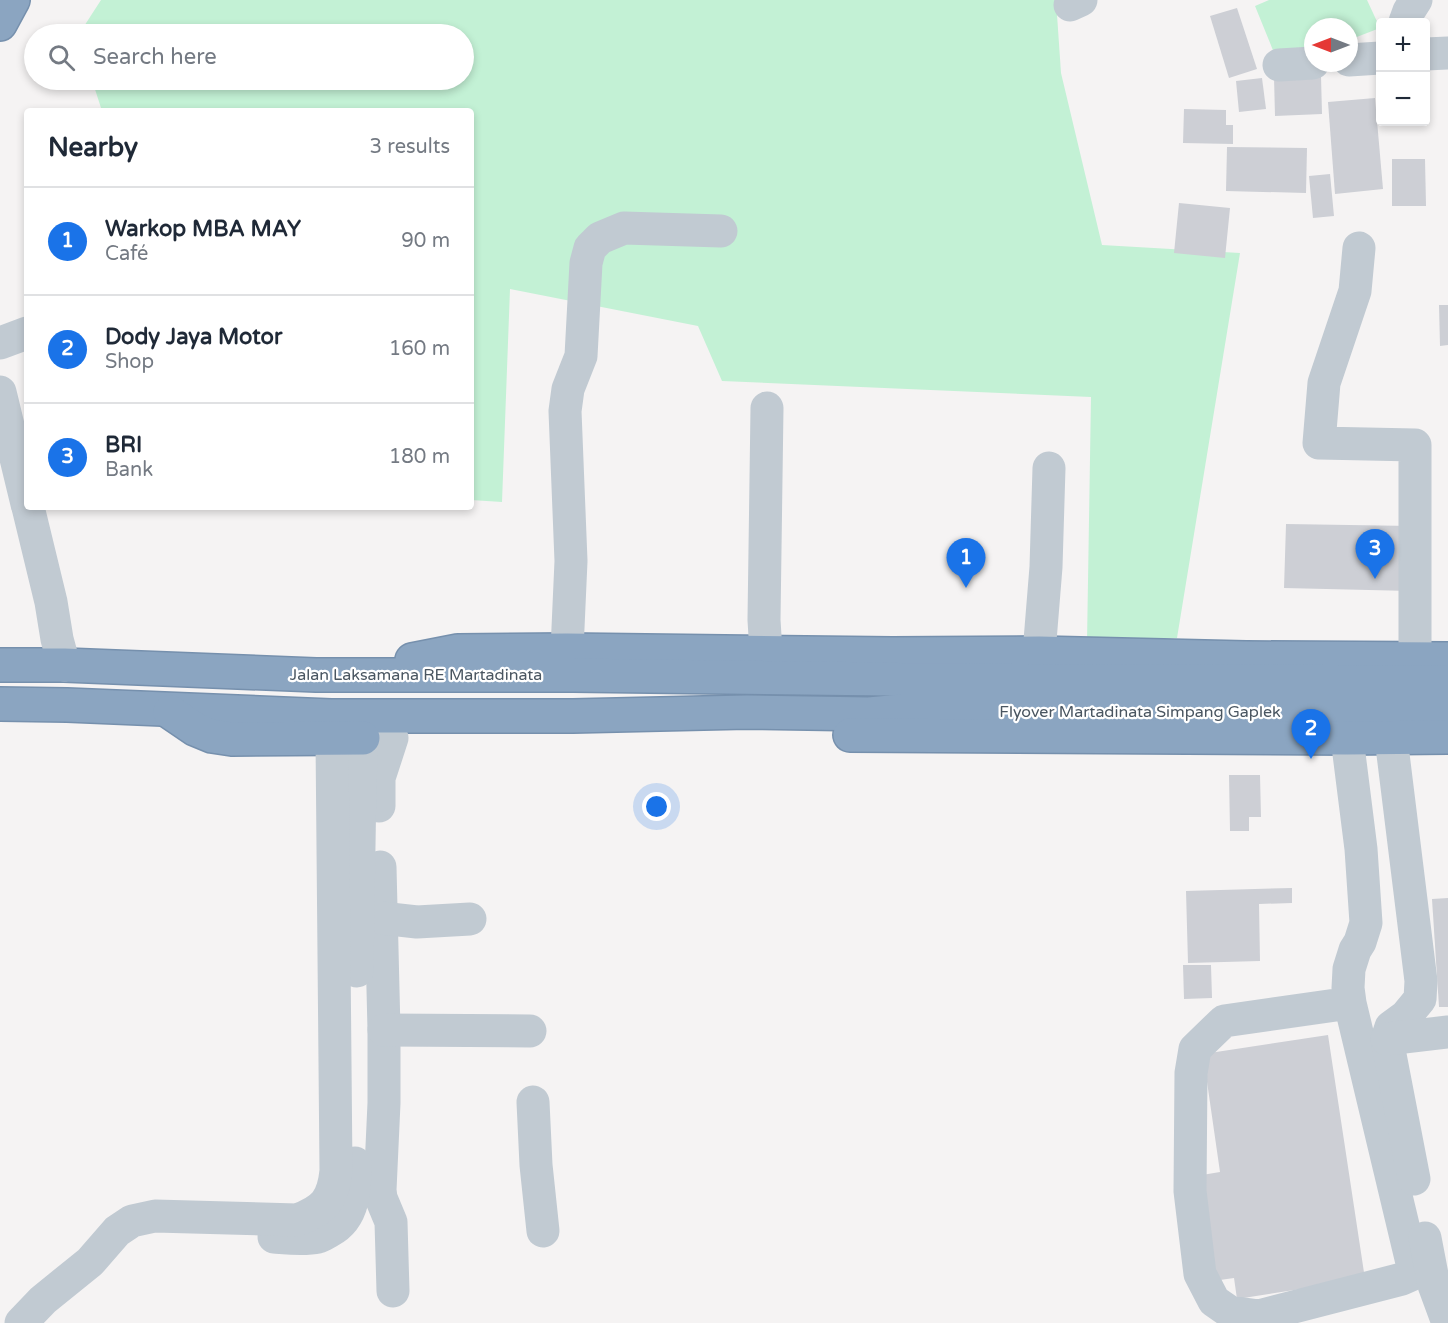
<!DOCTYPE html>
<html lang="en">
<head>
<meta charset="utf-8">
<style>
  :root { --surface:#fff; --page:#f2f2f3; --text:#1f2937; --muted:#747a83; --line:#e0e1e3; --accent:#1a73e8 }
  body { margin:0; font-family:"Varela Round",sans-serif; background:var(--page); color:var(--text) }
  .controls { position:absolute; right:18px; top:18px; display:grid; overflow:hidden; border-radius:6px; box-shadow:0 3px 9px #0003 }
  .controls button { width:54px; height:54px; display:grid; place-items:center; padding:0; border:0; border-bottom:2px solid var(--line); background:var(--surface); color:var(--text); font:30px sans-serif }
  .compass { position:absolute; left:1304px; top:18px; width:54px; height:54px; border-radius:50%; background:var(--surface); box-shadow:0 3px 9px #0003; rotate:270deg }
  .you { position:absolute; left:657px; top:807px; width:21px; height:21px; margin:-15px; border:4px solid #fff; border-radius:50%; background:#1a73e8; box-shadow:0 0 0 9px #1a73e833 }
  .badge { display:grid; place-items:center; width:39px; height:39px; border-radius:50%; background:var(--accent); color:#fff; font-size:20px; font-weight:700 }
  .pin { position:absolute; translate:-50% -50px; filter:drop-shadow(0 2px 3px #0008) }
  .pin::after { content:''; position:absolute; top:32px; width:21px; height:18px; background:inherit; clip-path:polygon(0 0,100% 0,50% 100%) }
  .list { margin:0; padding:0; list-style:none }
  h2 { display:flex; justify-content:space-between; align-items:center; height:78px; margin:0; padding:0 24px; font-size:26px }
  h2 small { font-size:20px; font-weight:400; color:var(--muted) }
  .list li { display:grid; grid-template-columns:39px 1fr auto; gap:18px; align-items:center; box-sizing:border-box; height:108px; padding:0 24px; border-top:2px solid var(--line) }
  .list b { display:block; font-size:22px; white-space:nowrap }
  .list p { margin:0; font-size:20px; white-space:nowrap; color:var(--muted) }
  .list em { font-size:20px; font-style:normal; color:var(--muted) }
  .icon { flex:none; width:33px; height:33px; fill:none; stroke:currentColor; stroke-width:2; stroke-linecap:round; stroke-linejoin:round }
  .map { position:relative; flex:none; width:1448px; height:1323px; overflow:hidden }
  .search { position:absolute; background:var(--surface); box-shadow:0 3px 9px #0003; left:24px; top:24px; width:450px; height:66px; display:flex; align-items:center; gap:15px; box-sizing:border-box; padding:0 21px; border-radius:33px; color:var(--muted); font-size:22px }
  .panel { position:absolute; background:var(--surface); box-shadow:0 3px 9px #0003; left:24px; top:108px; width:450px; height:402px; border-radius:6px }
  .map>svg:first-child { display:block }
  .green { fill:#c3f1d5 }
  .building { fill:#cdcfd5 }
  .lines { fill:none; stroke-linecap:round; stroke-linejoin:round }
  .highway-casing { stroke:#7690ad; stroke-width:36 }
  .minor { stroke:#c1cad2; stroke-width:33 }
  .highway { stroke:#8ba5c1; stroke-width:33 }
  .labels { text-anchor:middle; stroke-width:4.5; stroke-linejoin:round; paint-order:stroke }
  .street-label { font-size:16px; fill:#4a5661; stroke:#fff }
</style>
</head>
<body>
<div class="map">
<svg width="1448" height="1323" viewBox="0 0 1448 1323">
  <rect width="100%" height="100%" fill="#f5f3f3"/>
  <g class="green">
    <path d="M101 0H1056L1061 73 1102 245 1240 253 1177 638 1087 643 1091 397 722 381 698 326 510 289 502 502 471 500V111H102L92 80H464V34H79Z"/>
    <path d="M1269 0H1367L1380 28 1349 40V27H1313V53L1279 65 1255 6Z"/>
  </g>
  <g class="building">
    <path d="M1237 8 1257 69 1229 78 1210 16Z"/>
    <path d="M1321 76 1322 114 1275 116 1274 77Z"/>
    <path d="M1262 78 1266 109 1239 112 1236 81Z"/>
    <path d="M1375 98 1383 189 1335 194 1328 102Z"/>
    <path d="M1184 109 1226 110V125H1233V144L1183 143Z"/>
    <path d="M1227 147 1307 148 1306 193 1226 191Z"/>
    <path d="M1392 159H1425L1426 206H1392Z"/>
    <path d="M1330 174 1334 216 1313 218 1309 176Z"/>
    <path d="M1179 203 1230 208 1225 258 1174 253Z"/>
    <path d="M1439 305H1448V345L1440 346Z"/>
    <path d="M1286 524 1412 526 1411 591 1284 588Z"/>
    <path d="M1229 775H1260L1261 817H1249V831H1230Z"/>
    <path d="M1292 888V903L1259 904 1260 961 1188 963 1186 891Z"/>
    <path d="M1448 898V1007H1439L1432 899Z"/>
    <path d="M1183 965H1211L1212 998 1184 999Z"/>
    <path d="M1328 1035 1365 1279 1237 1299 1234 1278 1213 1281 1196 1176 1220 1172 1203 1054Z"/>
  </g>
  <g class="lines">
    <g class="highway-casing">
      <g id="highway">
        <path d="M0 24 13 0"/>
        <path d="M412 660 458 651 567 650 892 654 1039 653 1246 658 1448 659"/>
        <path d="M0 665H64L316 675H573L889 679 906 680 1448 682"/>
        <path d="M0 704 67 705 331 716H573L747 712 869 714 902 711H1448"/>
        <path d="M170 712 195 729 212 736 232 739 363 738"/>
        <path d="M850 735 1347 738 1448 737"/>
      </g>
    </g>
    <g class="minor">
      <path d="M1070 5 1081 0"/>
      <path d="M1405 22 1409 11 1416 0"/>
      <path d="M1426 54 1448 53"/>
      <path d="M1349 60 1380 58"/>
      <path d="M1279 65 1313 63"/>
      <path d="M1359 248 1355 291 1324 383 1319 443 1415 445V659"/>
      <path d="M0 343 27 333"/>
      <path d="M0 392 27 504"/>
      <path d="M28 507 51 602 57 639 64 665"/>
      <path d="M567 650 571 561 565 411 568 389 581 356 586 263 590 248 600 238 624 228 721 231"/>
      <path d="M766 652 764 620 767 408"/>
      <path d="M1039 653 1046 567 1049 468"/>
      <path d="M1347 738 1361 849 1366 923 1360 942 1355 950 1349 969 1348 988 1350 1003 1413 1267 1411 1275 1402 1279 1259 1316 1230 1312 1214 1301 1200 1274 1190 1191 1191 1073 1195 1049 1224 1021 1350 1003"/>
      <path d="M1391 738 1421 981 1420 999 1406 1016 1391 1027 1387 1039 1414 1179"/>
      <path d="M379 806V778L392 738"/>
      <path d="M380 867 384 1030V1103L380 1190 381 1198 391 1222 393 1291"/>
      <path d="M381 918 417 922 470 919"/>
      <path d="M357 971 360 783 362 739"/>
      <path d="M384 1030 530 1031"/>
      <path d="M1387 1039 1448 1032"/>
      <path d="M533 1102 536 1165 543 1231"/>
      <path d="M274 1237C288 1238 304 1240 318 1237 322 1236 326 1233 330 1231 355 1218 355 1188 355 1163"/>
      <path d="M1425 1238 1434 1285 1448 1323"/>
      <path d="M21 1323 43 1300 90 1262 117 1231 132 1221 155 1216 297 1220C324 1210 333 1200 336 1171L332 739"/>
    </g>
    <use href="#highway" class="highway"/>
  </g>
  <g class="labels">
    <g class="street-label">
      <text x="416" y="680">Jalan Laksamana RE Martadinata</text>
      <text x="1140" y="717">Flyover Martadinata Simpang Gaplek</text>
    </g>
  </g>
</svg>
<div class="controls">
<button>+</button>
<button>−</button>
</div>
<svg class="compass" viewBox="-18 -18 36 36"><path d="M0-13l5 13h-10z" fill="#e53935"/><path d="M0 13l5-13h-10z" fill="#747a83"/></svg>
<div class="you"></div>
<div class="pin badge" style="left:966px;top:588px">1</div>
<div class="pin badge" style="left:1311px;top:759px">2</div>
<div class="pin badge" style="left:1375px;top:579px">3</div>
<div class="search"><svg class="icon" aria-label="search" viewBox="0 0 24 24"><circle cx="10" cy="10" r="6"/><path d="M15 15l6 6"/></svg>Search here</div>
<section class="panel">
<h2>Nearby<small>3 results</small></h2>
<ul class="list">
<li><span class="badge">1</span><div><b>Warkop MBA MAY</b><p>Café</p></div><em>90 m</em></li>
<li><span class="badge">2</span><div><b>Dody Jaya Motor</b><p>Shop</p></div><em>160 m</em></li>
<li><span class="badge">3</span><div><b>BRI</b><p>Bank</p></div><em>180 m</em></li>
</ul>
</section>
</div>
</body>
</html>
